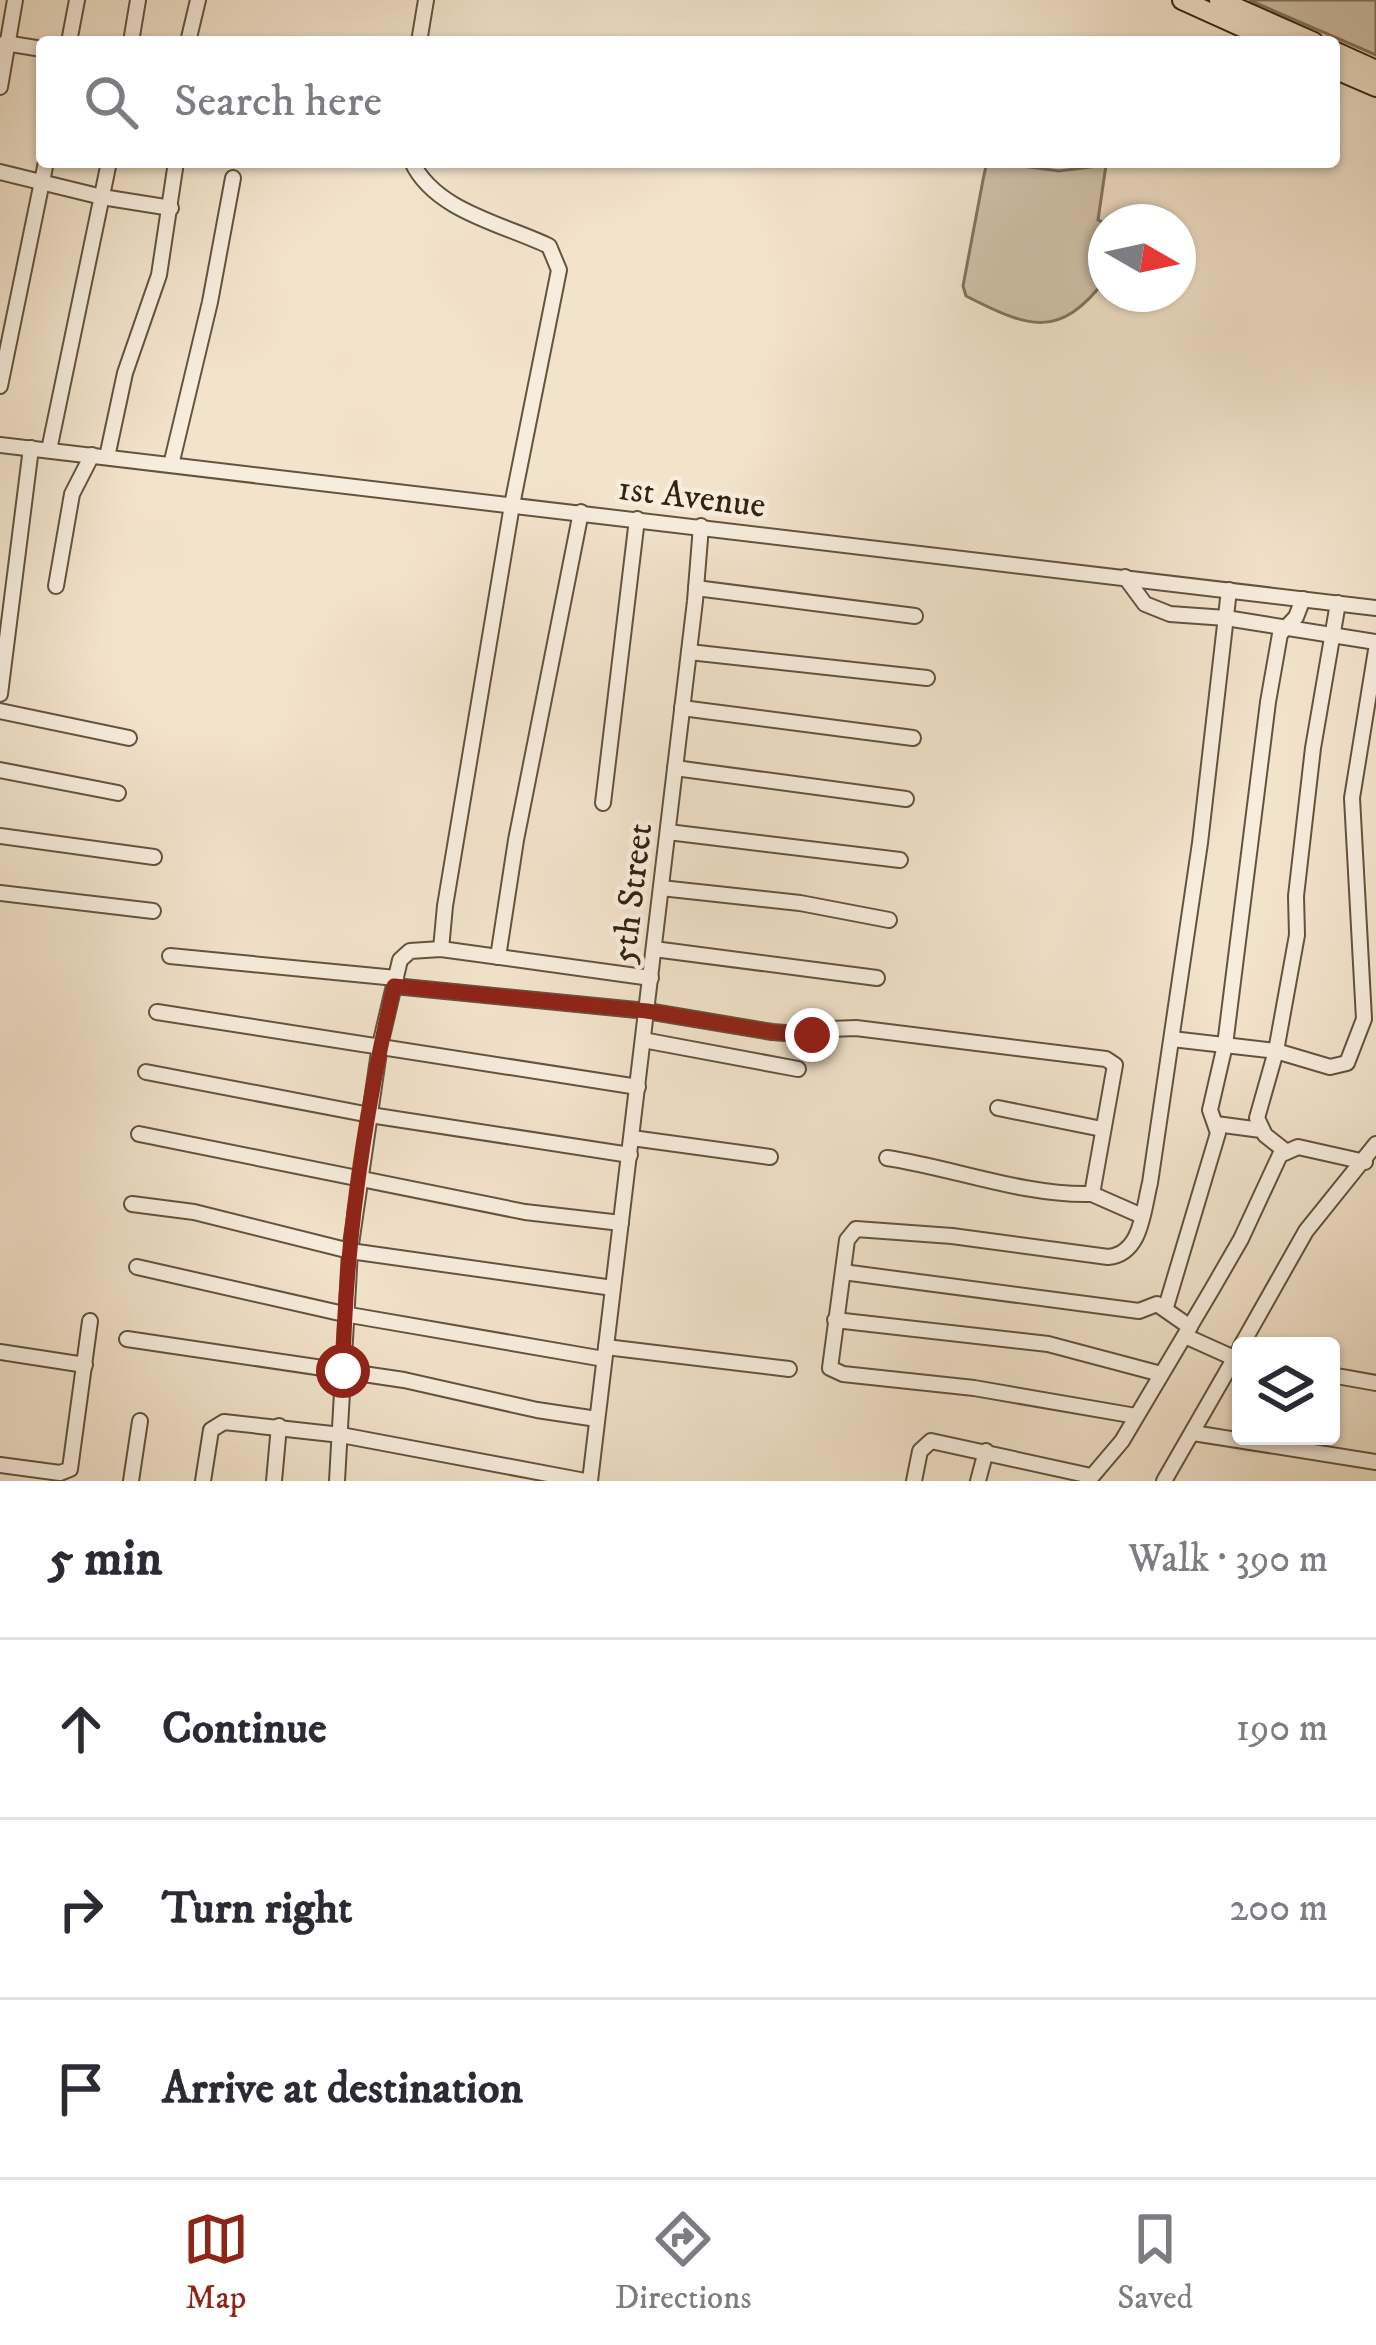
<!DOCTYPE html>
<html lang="en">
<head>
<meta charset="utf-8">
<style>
  :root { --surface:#fff; --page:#f7f7f7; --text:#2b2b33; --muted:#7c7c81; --line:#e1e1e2; --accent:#8f2418 }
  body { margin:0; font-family:"IM FELL DW Pica",serif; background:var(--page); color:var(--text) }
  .controls { position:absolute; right:36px; bottom:36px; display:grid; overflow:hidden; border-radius:12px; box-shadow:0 3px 9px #0004 }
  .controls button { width:108px; height:108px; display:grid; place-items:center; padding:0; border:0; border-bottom:3px solid var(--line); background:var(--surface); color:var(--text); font:60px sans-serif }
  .compass { position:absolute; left:1088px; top:204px; width:108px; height:108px; border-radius:50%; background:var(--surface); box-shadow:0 3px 9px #0004; rotate:99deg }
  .stop { position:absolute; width:36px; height:36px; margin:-27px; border:9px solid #8f2418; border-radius:50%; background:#fff }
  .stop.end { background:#8f2418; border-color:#fff; box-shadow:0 3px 12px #0008 }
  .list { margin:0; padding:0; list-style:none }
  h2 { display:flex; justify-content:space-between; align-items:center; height:156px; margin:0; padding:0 48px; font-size:51px }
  h2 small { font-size:39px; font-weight:400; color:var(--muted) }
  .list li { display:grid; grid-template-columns:78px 1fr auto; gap:36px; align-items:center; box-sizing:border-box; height:180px; padding:0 48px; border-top:3px solid var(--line) }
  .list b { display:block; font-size:45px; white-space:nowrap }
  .list em { font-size:39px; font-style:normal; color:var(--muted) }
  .icon { flex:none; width:66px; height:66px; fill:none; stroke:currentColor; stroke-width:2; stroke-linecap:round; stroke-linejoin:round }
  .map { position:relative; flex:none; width:1376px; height:1481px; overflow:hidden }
  .search { position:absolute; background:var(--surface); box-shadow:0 3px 9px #0004; left:36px; right:36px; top:36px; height:132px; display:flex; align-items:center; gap:30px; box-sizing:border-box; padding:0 42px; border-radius:12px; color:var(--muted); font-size:45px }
  .sheet { height:696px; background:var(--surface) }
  nav { display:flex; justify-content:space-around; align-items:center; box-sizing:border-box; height:168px; border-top:3px solid var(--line); background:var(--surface); font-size:33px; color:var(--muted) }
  nav a { display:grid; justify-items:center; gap:6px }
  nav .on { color:var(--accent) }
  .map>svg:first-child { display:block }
  .green { fill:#d2c3ab; stroke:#82745c; stroke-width:3 }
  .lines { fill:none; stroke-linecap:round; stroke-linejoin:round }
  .minor-casing { stroke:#63543d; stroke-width:18 }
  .major-casing { stroke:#33240e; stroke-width:22 }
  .minor { stroke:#f7eddd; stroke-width:14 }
  .major { stroke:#f2e3cb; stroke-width:18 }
  .route { stroke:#8f2418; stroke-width:15 }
  .labels { text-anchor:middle; stroke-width:9; stroke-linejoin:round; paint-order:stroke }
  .street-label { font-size:36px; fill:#33240e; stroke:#f7eddd }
</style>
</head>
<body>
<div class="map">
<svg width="1376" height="1481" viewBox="0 0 1376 1481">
  <rect width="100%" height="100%" fill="#f2e3cb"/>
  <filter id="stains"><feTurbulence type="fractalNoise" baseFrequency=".00167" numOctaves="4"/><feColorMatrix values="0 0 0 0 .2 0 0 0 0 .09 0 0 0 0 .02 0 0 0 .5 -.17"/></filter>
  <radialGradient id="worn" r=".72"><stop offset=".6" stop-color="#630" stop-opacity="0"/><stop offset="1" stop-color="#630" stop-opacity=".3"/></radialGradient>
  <g class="green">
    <path d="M1249 0H1376V55Z"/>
    <path d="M992 162 1059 171 1106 165 1098 220 1106 224V279C1059 340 1029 328 966 296L963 286 983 180 986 166Z"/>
  </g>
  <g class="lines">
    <g class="minor-casing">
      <g id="minor">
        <path d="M69 42 77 0"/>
        <path d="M131 42 138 0"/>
        <path d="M188 42 198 0"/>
        <path d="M419 42 426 0"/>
        <path d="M5 43 42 49"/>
        <path d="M0 87 15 0"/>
        <path d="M412 162C435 211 503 224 549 246L559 270 512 505 445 906 441 949"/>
        <path d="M0 172 102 197 171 208"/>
        <path d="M0 386 46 162"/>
        <path d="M0 445 1376 608"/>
        <path d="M49 450 109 162"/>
        <path d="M107 457 125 373 159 275 176 162"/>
        <path d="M171 465 210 302 233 178"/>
        <path d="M1125 577 1145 604 1170 614 1226 618 1376 642"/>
        <path d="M56 586 72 494 92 455"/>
        <path d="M696 588 915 616"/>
        <path d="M689 652 927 678"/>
        <path d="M0 694 31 448"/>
        <path d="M682 708 913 738"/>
        <path d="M0 711 129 738"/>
        <path d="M675 768 906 799"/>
        <path d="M0 770 118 793"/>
        <path d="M603 803 637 519"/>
        <path d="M668 832 900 860"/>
        <path d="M0 836 154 857"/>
        <path d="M661 888 800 903 889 920"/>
        <path d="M0 893 153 911"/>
        <path d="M654 949 877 978"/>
        <path d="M170 956 396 978"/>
        <path d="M498 957 516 840 581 512"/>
        <path d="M394 986 647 1011 772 1032 812 1035 830 1029 856 1028 1106 1059 1115 1065 1092 1194C1024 1196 954 1168 887 1158"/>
        <path d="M157 1012 638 1087"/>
        <path d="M1172 1039 1276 1051 1330 1067 1347 1063 1364 1019 1352 798 1376 650"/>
        <path d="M643 1040 798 1069"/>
        <path d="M146 1072 370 1115 630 1155"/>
        <path d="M998 1108 1102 1129"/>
        <path d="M1216 1124 1261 1130"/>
        <path d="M139 1134 525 1212 621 1223"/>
        <path d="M632 1138 770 1157"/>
        <path d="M1284 1150 1265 1135 1257 1118 1276 1051 1297 935 1296 896 1313 748 1338 603"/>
        <path d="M1092 1194 1142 1216"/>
        <path d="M132 1204 194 1212 350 1251 613 1288"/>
        <path d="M137 1267 344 1314 604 1359"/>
        <path d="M843 1272 1139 1311 1157 1304 1190 1327"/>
        <path d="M1166 1307 1218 1133 1210 1110 1225 1045 1268 702 1280 634 1296 617 1303 599"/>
        <path d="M835 1320 1048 1344 1161 1374"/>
        <path d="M1185 1336 1234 1358"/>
        <path d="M127 1339 404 1380 537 1410 597 1419"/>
        <path d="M1241 1346 1306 1231 1376 1144"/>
        <path d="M606 1347 789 1369"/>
        <path d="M0 1352 85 1365"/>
        <path d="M1331 1375 1376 1383"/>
        <path d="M1136 1416 974 1388 843 1374 830 1368 847 1240 856 1229 952 1236 1108 1257C1142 1254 1143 1210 1150 1183L1200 843 1229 590"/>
        <path d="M1193 1433 1376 1462"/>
        <path d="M0 1465 60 1473 70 1469 90 1321"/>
        <path d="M131 1481 140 1421"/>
        <path d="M203 1481 211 1430 224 1422 341 1435 585 1481"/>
        <path d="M274 1481 279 1426"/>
        <path d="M337 1481 350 1251 380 1045 400 960 410 951 441 949 651 978"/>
        <path d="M590 1481 695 601 701 526"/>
        <path d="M914 1481 920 1451 931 1441 1091 1476"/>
        <path d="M978 1481 986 1451"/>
        <path d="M1088 1481 1122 1441 1211 1291 1241 1239 1280 1155 1298 1147 1365 1162"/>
        <path d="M1164 1481 1241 1347"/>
      </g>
    </g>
    <g class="major-casing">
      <g id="major">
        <path d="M1182 0 1275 42"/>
        <path d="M1219 0 1314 42"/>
        <path d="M1334 51 1376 70"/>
        <path d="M1334 69 1376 87"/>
      </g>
    </g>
    <use href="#minor" class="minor"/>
    <use href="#major" class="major"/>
  </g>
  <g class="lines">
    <path class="route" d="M343 1371C345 1242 365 1111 394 986L647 1011 772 1032 812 1035"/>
  </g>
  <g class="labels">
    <g class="street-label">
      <text transform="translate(692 495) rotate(7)" y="13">1st Avenue</text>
      <text transform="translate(630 893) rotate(-83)" y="13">5th Street</text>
    </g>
  </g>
  <rect width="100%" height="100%" filter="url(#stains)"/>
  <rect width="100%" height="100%" fill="url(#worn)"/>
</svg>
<div class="controls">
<button><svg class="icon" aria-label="layers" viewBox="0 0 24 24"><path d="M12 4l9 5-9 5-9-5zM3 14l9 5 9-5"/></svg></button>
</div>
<svg class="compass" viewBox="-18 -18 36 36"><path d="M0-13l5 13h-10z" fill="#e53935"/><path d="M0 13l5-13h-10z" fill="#7c7c81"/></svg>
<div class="stop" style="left:343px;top:1371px"></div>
<div class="stop end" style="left:812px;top:1035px"></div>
<div class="search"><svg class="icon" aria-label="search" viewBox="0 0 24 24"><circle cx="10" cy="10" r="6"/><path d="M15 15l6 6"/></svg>Search here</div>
</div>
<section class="sheet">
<h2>5 min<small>Walk · 390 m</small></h2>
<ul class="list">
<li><svg class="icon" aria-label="ahead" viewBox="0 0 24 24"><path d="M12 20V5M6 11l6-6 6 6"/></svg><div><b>Continue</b></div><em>190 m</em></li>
<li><svg class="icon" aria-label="right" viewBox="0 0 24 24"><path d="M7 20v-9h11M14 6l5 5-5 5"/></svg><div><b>Turn right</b></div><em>200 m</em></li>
<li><svg class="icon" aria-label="arrive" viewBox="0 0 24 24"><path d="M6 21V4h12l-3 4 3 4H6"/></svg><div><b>Arrive at destination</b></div></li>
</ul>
</section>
<nav>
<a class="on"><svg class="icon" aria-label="map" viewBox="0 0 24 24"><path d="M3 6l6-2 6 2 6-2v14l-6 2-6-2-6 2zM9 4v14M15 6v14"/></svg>Map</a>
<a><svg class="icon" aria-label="directions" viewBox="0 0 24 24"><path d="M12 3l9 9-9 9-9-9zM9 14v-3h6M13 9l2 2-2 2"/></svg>Directions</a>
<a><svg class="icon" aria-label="saved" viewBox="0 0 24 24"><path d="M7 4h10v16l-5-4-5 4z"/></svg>Saved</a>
</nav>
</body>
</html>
